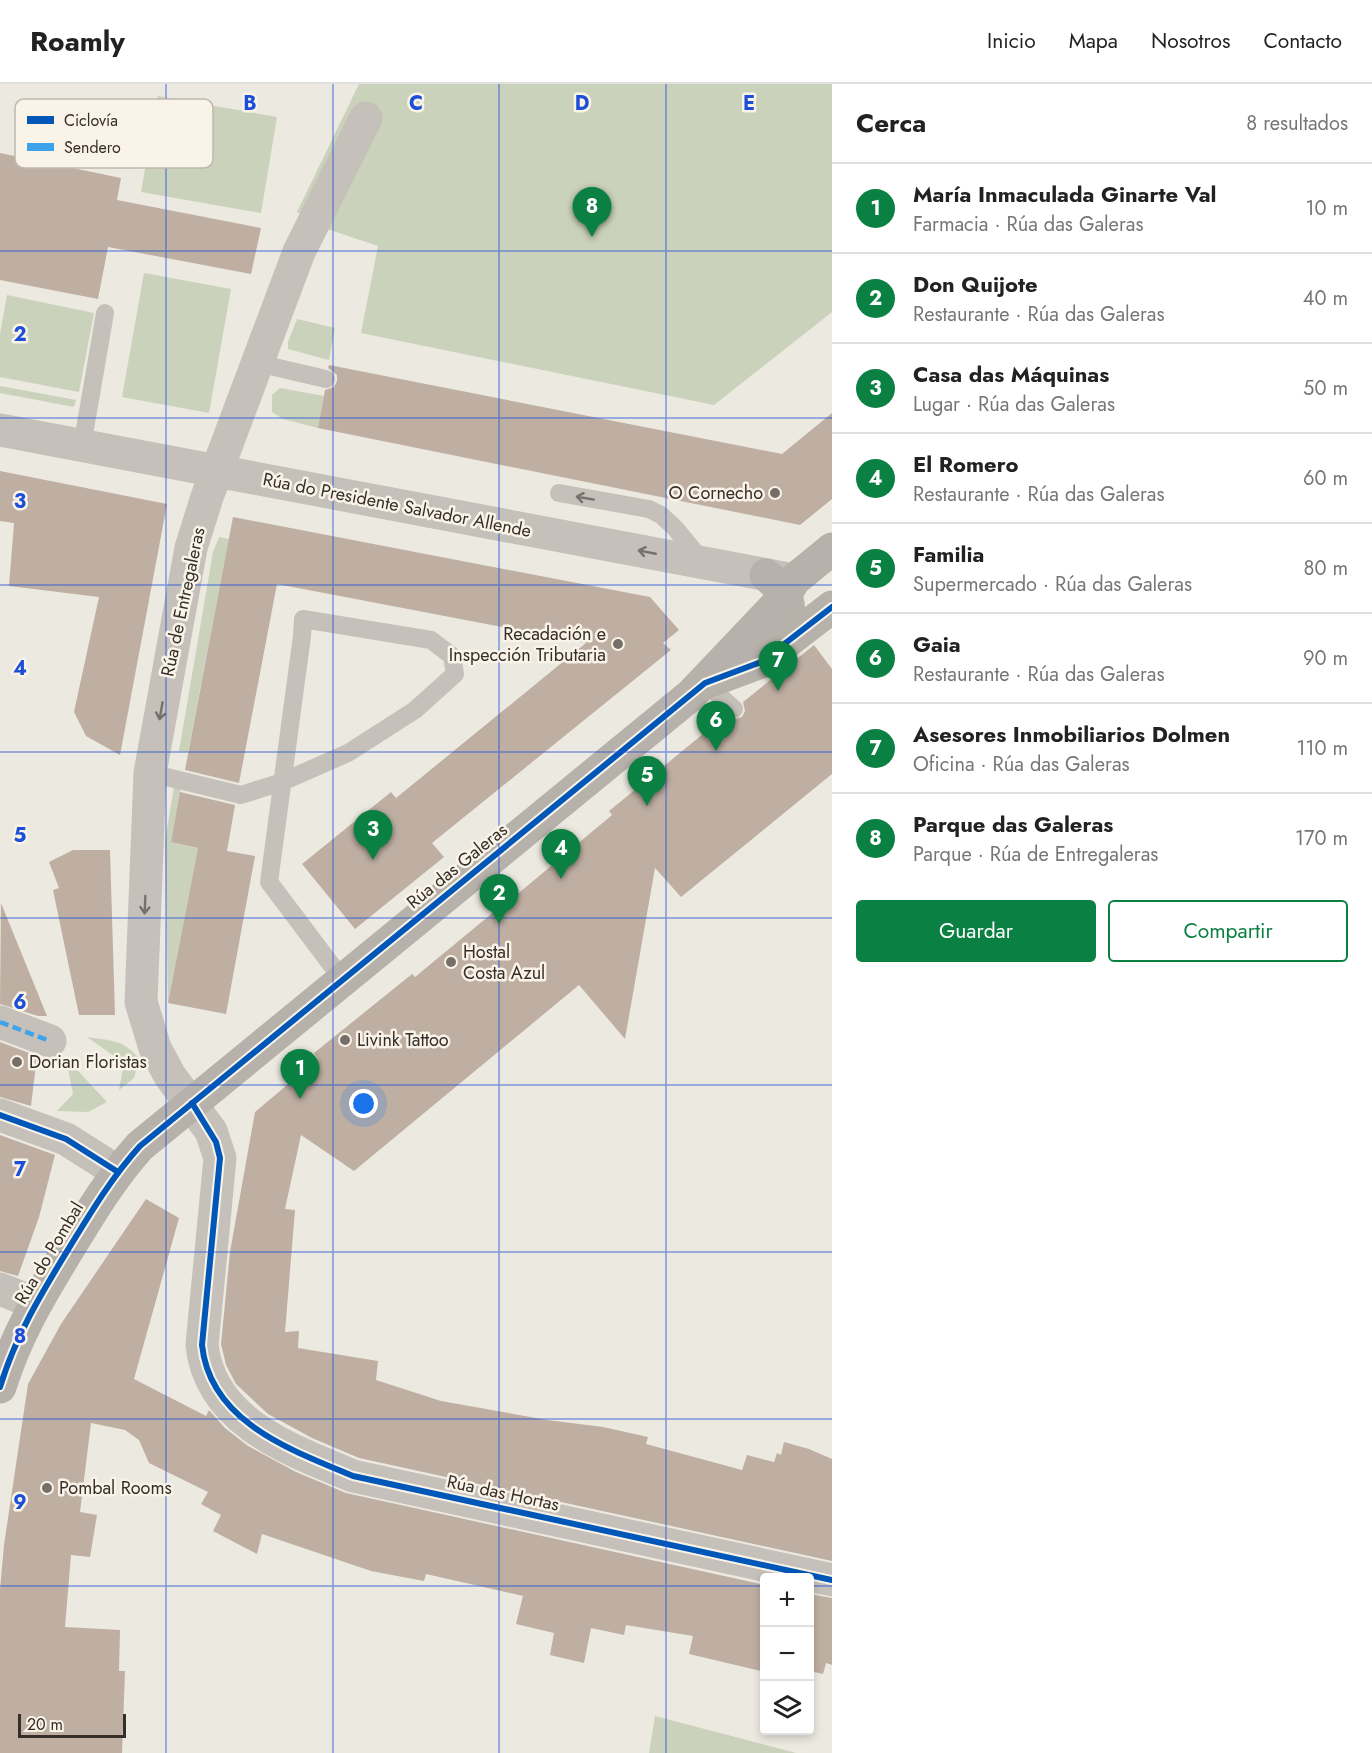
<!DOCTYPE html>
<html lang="es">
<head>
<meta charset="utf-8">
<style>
  :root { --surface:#fff; --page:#f2f2f2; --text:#222; --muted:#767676; --line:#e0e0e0; --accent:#0b8043 }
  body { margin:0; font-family:Jost,sans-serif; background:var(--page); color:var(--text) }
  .controls { position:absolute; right:18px; bottom:18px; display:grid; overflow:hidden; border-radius:6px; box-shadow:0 3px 9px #0003 }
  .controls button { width:54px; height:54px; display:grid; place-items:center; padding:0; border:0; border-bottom:2px solid var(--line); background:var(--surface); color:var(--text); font:30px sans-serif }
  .scale { position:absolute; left:18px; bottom:15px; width:108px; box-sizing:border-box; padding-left:6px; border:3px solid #362e28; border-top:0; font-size:16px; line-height:21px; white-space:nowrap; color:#362e28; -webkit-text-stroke:4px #f9f3e8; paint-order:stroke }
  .you { position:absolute; left:364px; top:1020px; width:21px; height:21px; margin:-15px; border:4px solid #fff; border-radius:50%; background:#1a73e8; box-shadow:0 0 0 9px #1a73e833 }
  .badge { display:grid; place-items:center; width:39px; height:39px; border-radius:50%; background:var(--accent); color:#fff; font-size:20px; font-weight:700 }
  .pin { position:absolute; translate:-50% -50px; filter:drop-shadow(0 2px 3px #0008) }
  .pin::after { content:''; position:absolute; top:32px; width:21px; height:18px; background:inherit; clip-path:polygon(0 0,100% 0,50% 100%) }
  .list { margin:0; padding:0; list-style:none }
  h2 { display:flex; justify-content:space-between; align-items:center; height:78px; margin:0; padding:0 24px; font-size:26px }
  h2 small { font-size:20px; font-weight:400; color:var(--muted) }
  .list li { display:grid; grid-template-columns:39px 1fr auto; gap:18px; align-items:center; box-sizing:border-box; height:90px; padding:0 24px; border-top:2px solid var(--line) }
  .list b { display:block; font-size:22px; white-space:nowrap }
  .list p { margin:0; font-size:20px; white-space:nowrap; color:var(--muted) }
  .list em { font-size:20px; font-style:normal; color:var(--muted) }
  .actions { display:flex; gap:12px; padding:18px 24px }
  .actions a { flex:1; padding:14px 0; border:2px solid var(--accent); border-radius:6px; text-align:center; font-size:21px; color:var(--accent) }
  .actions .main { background:var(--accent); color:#fff }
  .icon { flex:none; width:33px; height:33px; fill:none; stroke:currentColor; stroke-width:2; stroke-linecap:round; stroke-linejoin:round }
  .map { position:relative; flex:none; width:832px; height:1669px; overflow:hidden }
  header { display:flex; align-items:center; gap:36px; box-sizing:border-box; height:84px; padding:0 30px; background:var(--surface); border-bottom:2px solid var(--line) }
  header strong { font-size:28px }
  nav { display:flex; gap:33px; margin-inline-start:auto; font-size:21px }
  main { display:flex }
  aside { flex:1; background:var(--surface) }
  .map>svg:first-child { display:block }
  .green { fill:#cad2bb }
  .building { fill:#bfafa3 }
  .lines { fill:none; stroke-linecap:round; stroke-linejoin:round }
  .lane { stroke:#c5c0ba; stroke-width:18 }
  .street { stroke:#c5c0ba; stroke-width:33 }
  .secondary { stroke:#b6b1aa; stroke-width:33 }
  .quiet { stroke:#3fa3eb; stroke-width:4.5; stroke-dasharray:9 4.5; stroke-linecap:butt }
  .cycleway-casing { stroke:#f9f3e8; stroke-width:10 }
  .cycleway { stroke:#0057b8; stroke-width:6 }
  .oneway { stroke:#76706a }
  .grid { fill:none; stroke:#1d4ed8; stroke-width:1.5; stroke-opacity:0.55 }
  .poi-dot { fill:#766f69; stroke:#f9f3e8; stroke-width:2 }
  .labels { text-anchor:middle; stroke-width:5; stroke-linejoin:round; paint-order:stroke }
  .poi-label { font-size:18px; fill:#362e28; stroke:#f9f3e8; text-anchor:start }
  .street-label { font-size:18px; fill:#362e28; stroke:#f9f3e8 }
  .key { fill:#f9f3e8; stroke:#beb8ae; stroke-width:1.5 }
  .key-label { font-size:16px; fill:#362e28 }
  .grid-label { font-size:20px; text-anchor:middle; font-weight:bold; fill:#1d4ed8; stroke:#f9f3e8; stroke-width:5; stroke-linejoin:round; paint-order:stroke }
</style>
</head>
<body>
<header>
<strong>Roamly</strong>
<nav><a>Inicio</a><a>Mapa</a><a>Nosotros</a><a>Contacto</a></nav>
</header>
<main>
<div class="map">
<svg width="832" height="1669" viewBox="0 0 832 1669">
  <rect width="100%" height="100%" fill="#ece9e1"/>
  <g class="green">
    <path d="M359 0H832V228L714 321 361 249 378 162 327 145 297 128Z"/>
    <path d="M158 12 277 33 261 129 141 108Z"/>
    <path d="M144 189 231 205 209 329 122 313Z"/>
    <path d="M7 211 94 229 79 308 0 293V250Z"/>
    <path d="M297 235 335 244 329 276 288 265V258Z"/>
    <path d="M0 302 76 316 74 323 0 309Z"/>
    <path d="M280 304 324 312 318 344 283 335 272 328V311Z"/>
    <path d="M219 453 229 455 188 668 179 667 213 468Z"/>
    <path d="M174 703 181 705 171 758 198 764 168 919 165 757Z"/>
    <path d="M87 953C111 957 124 955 139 975L134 994 119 1006 124 979Z"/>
    <path d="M66 974 107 1018 88 1028 57 1027 73 1010Z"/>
    <path d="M655 1632 796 1669H649Z"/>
  </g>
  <g class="building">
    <path d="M0 69 121 94 117 116 261 144 251 190 108 163 98 215 0 196Z"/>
    <path d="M329 281 782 370 832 329V415L800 441 318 344 325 306 334 303 337 297V291L328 284Z"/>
    <path d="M0 387 167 420 120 671 86 652 74 628 99 513 9 502 14 439 0 437Z"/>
    <path d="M233 433 650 513 679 546 663 559 671 566 432 759 444 773 355 845 302 780 391 708 396 714 586 559 277 500 239 699 185 686Z"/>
    <path d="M814 561 832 585V690L681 813 655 784 625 955 579 901 354 1087 301 1051 285 1125 295 1126 285 1248 299 1247 298 1264 378 1277 376 1296 441 1317 547 1336 603 1343 648 1353 646 1360 742 1386 747 1371 774 1378 777 1369 781 1371 784 1358 809 1365 832 1375V1477L359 1374 312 1354 268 1330 236 1300 226 1281 221 1260 230 1168 255 1028 318 975 314 969 412 890 415 893 507 817 508 818 612 731 609 727 725 632 732 636 742 633 745 627 743 618Z"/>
    <path d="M180 708 235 721 227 767 255 772 226 930 168 919 198 764 171 758Z"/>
    <path d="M73 766H110L115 931H79L53 806 59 804 49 778Z"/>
    <path d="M1 819 47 932H38L0 920Z"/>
    <path d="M0 958 37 972 31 1022 0 1013Z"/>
    <path d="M0 1051 55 1071 39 1133 18 1192 0 1187Z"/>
    <path d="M146 1115 179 1134 134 1295 206 1332 209 1326 225 1344 248 1362 296 1388 346 1409 765 1501V1588L689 1570 693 1552 626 1541 624 1551 591 1544 584 1579 550 1571 554 1549 516 1540 523 1512 426 1490 424 1497 371 1487 262 1450 257 1470 213 1447 221 1431 201 1420 208 1408 149 1379 139 1356 125 1346 91 1339 80 1428 97 1431 90 1473 71 1471 65 1543 120 1546 119 1587H125L122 1669H0V1506L4 1461 28 1300 61 1240Z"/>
    <path d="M810 1510 832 1514V1581L826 1579 823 1590 814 1588 813 1594 810 1593Z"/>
  </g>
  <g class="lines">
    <g class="lane">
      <path d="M257 279 326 295"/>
      <path d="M82 362 105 229"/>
      <path d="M559 409 649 425 661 431 675 444 703 478"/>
      <path d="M705 599 734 625"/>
      <path d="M150 689 241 711 282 698 348 669 415 626 455 590 452 572 431 556 303 535 302 552 269 798 342 895"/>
    </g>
    <g class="street">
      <path d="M366 34 299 168 207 413 191 464 150 689 141 918 155 964 170 992 211 1047 220 1074 202 1261C210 1338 291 1366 353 1392L832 1496"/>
      <path d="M0 346 794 496"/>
      <path d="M0 938 50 957"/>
      <path d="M0 1031 66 1055 118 1088"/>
      <path d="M0 1205 35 1219"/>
    </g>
    <g class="secondary">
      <path d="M766 491C778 501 793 515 787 532"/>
      <path d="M710 597 761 578 832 523"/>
      <path d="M0 1303C16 1251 41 1210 69 1164 91 1128 112 1093 140 1062L691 611 785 512 794 496 832 465"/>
    </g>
    <path class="quiet" d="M0 938 50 957"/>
    <g class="cycleway-casing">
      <g id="cycleway">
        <path d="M192 1019 216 1058 220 1074 202 1261C210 1338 291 1366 353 1392L832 1496"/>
        <path d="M0 1031 66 1055 118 1088"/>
        <path d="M0 1303C16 1251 41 1210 69 1164 91 1128 112 1093 140 1062L705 599 761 578 832 523"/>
      </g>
    </g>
    <use href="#cycleway" class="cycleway"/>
  </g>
  <defs><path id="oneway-shaft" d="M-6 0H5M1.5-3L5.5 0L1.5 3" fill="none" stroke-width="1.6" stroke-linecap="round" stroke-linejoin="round" transform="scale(1.5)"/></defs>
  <g class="oneway">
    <use href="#oneway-shaft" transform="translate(585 414) rotate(-170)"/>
    <use href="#oneway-shaft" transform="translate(647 468) rotate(-169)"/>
    <use href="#oneway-shaft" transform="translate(161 627) rotate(100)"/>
    <use href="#oneway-shaft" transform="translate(145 821) rotate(92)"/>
  </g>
  <path class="grid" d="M166 0V1669M333 0V1669M499 0V1669M666 0V1669M0 167H832M0 334H832M0 501H832M0 668H832M0 834H832M0 1001H832M0 1168H832M0 1335H832M0 1502H764M810 1502H832"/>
  <g class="poi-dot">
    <circle cx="775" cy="409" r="6"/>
    <circle cx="618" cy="560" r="6"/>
    <circle cx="451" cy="878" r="6"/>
    <circle cx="345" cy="956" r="6"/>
    <circle cx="17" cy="978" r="6"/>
    <circle cx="47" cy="1404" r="6"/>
  </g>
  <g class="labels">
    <g class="poi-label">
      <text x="763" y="415" text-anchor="end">O Cornecho</text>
      <text x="606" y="556" text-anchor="end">Recadación e<tspan x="606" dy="21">Inspección Tributaria</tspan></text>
      <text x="463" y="874">Hostal<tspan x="463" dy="21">Costa Azul</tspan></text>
      <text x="357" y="962">Livink Tattoo</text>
      <text x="29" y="984">Dorian Floristas</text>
      <text x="59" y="1410">Pombal Rooms</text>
    </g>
    <g class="street-label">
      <text transform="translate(397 421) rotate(11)" y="6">Rúa do Presidente Salvador Allende</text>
      <text transform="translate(183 518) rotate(-78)" y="6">Rúa de Entregaleras</text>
      <text transform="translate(457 782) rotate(-39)" y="6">Rúa das Galeras</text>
      <text transform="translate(49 1169) rotate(-59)" y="6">Rúa do Pombal</text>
      <text transform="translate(503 1409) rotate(12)" y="6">Rúa das Hortas</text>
    </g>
  </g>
  <rect x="15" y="15" width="198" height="69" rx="9" class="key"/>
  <rect x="27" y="32" width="27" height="8" fill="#0057b8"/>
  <rect x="27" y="59" width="27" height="8" fill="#3fa3eb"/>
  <g class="key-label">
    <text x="64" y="42">Ciclovía</text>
    <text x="64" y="69">Sendero</text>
  </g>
  <g class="grid-label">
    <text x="250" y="26">B</text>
    <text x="416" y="26">C</text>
    <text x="582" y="26">D</text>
    <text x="749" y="26">E</text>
    <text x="20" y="257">2</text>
    <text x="20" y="424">3</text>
    <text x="20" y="591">4</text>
    <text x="20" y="758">5</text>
    <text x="20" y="925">6</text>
    <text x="20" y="1092">7</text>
    <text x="20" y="1259">8</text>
    <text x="20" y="1425">9</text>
  </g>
</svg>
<div class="controls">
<button>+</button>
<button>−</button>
<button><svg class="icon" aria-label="layers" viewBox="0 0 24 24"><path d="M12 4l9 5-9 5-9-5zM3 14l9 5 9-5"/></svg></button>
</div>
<div class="scale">20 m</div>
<div class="you"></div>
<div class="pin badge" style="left:300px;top:1015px">1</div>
<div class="pin badge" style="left:499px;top:840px">2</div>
<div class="pin badge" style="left:373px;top:776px">3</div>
<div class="pin badge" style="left:561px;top:795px">4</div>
<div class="pin badge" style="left:647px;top:722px">5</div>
<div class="pin badge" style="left:716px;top:667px">6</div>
<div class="pin badge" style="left:778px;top:607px">7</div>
<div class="pin badge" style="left:592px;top:153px">8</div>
</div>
<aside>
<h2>Cerca<small>8 resultados</small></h2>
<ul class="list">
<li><span class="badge">1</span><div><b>María Inmaculada Ginarte Val</b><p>Farmacia · Rúa das Galeras</p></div><em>10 m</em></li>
<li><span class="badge">2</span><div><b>Don Quijote</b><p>Restaurante · Rúa das Galeras</p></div><em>40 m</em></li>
<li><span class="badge">3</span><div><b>Casa das Máquinas</b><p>Lugar · Rúa das Galeras</p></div><em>50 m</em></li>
<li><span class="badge">4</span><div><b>El Romero</b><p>Restaurante · Rúa das Galeras</p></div><em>60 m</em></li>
<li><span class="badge">5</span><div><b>Familia</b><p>Supermercado · Rúa das Galeras</p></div><em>80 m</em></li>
<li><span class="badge">6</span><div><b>Gaia</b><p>Restaurante · Rúa das Galeras</p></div><em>90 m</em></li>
<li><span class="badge">7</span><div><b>Asesores Inmobiliarios Dolmen</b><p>Oficina · Rúa das Galeras</p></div><em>110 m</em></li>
<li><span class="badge">8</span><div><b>Parque das Galeras</b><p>Parque · Rúa de Entregaleras</p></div><em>170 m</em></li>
</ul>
<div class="actions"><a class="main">Guardar</a><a>Compartir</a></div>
</aside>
</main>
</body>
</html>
